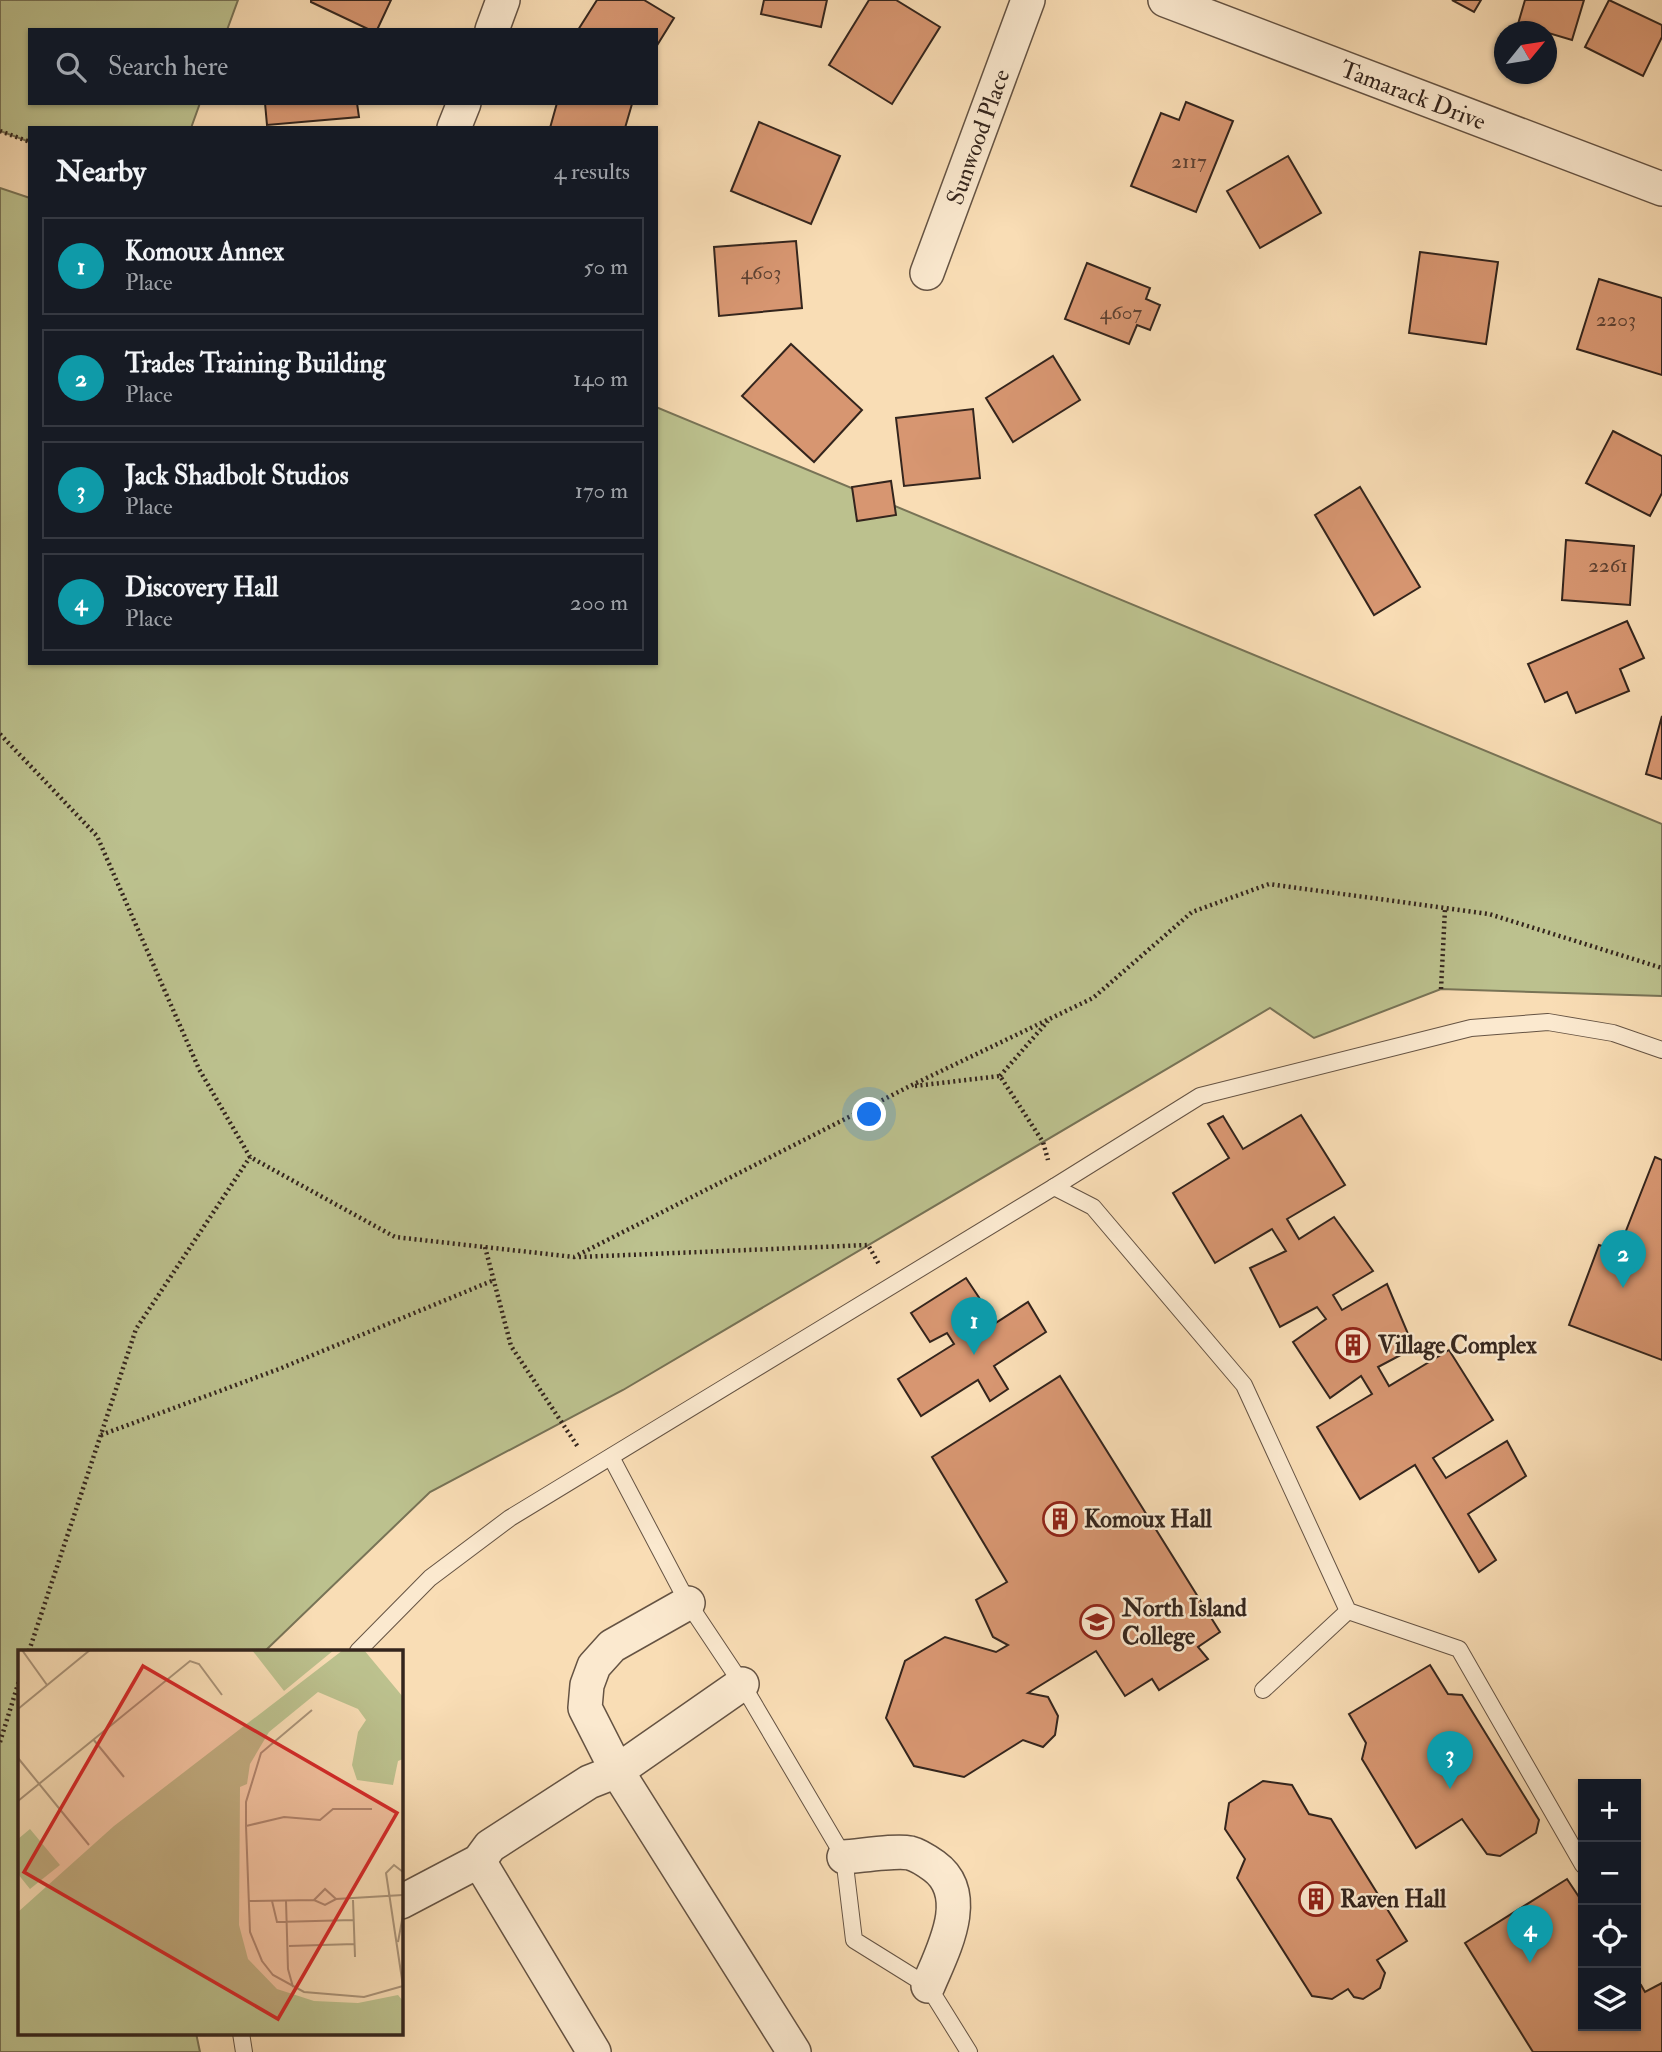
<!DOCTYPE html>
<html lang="en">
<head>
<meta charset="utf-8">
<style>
  :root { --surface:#171b24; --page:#242831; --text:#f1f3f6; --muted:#9ea1a6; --line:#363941; --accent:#db2777 }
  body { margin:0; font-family:"IM FELL Double Pica",serif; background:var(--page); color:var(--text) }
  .controls { position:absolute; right:21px; bottom:21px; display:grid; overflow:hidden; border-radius:0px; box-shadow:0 2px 5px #0004 }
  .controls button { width:63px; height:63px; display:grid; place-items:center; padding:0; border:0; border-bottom:2px solid var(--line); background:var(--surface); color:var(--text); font:35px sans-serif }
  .compass { position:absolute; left:1494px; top:21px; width:63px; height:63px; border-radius:50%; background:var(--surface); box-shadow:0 2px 5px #0004; rotate:60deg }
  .you { position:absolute; left:870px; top:1115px; width:24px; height:24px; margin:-18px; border:5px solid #fff; border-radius:50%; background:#1a73e8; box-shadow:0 0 0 10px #1a73e833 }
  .badge { display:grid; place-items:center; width:46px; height:46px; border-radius:50%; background:var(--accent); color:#fff; font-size:23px; font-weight:700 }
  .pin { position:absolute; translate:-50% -58px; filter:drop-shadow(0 2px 4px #0008) }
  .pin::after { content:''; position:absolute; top:37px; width:24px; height:21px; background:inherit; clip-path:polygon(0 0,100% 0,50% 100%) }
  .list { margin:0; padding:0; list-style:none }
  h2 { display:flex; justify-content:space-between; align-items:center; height:91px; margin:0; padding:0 28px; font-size:30px }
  h2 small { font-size:23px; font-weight:400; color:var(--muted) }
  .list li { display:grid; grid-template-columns:46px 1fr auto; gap:21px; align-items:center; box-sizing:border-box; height:98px; margin:0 14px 14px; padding:0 14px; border:2px solid var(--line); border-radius:0px }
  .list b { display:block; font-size:26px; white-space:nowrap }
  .list p { margin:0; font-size:23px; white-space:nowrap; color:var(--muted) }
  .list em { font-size:23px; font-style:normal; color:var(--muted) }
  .icon { flex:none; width:38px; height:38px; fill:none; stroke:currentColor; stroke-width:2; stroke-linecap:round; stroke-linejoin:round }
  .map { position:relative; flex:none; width:1662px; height:2052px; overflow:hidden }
  .search { position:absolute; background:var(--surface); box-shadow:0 2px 5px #0004; left:28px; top:28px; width:630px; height:77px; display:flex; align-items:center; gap:18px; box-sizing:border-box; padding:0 24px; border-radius:0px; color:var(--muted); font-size:26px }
  .panel { position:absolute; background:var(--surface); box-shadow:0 2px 5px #0004; left:28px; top:126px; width:630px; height:539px; border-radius:0px }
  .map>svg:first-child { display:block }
  .green { fill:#bcc18e; stroke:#787356; stroke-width:2 }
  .building { fill:#d79671; stroke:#34251d; stroke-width:2 }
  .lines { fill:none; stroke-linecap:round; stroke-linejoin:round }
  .service-casing { stroke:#655343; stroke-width:18 }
  .minor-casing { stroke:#655343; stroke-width:36 }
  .path { stroke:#34251d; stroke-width:4.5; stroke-dasharray:2 3.5; stroke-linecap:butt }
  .service { stroke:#fbe9cf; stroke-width:16 }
  .minor { stroke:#fbe9cf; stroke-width:33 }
  .labels { text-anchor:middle; stroke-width:5; stroke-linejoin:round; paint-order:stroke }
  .number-label { font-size:21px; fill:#5d4132 }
  .street-label { font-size:24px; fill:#34251d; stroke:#fbe9cf }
  .poi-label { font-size:24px; font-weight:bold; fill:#34251d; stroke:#fbe9cf; text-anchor:start }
  .inset-road { fill:none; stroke:#aa9378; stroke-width:2 }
  .view { fill:#d62828; fill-opacity:0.15; stroke:#d62828; stroke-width:3.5 }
  .inset-edge { fill:none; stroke:#34251d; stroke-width:3.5 }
</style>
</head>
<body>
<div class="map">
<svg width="1662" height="2052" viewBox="0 0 1662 2052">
  <rect width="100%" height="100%" fill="#f9ddb5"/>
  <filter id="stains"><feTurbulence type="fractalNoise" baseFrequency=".00286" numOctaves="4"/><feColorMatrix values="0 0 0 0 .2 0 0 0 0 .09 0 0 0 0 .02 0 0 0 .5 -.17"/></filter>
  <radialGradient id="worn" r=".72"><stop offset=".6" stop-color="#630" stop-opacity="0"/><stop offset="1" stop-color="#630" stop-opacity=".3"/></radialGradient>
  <g class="green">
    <path d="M0 0H238L227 30H30V103H200L191 128H30V142L0 131Z"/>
    <path d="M0 188 30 198V663H656V407L1662 824V996L1441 989 1314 1038 1270 1008 623 1390 430 1492 265 1651H19V2033H196L200 2052H0Z"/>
  </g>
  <g class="building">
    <path d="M311 0H391L377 30H370L311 2Z"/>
    <path d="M597 0H644L674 18 656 47V30H578Z"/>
    <path d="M764 0H827L821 27 761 14Z"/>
    <path d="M869 0H896L940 27 892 104 829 65Z"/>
    <path d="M1452 0H1481L1474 12Z"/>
    <path d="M1525 0H1584L1572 40 1518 24Z"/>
    <path d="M1609 0 1662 25V37L1643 76 1585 47Z"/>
    <path d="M1186 102 1233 121 1196 212 1131 186 1161 113 1179 120Z"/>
    <path d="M265 103H357L359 117 267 125Z"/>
    <path d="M557 103H629L632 104 625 128H550Z"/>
    <path d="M759 122 840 156 811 224 731 191Z"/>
    <path d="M1288 156 1321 213 1260 248 1227 191Z"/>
    <path d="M796 241 802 308 719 316 714 247Z"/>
    <path d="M1420 252 1498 262 1486 344 1409 333Z"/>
    <path d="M1087 263 1150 288 1146 299 1160 305 1150 330 1137 325 1129 344 1065 319Z"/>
    <path d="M1599 279 1662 298V375L1577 349Z"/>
    <path d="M791 344 862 410 814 462 742 396Z"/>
    <path d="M1053 356 1080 400 1013 442 986 398Z"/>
    <path d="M973 409 980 478 904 486 896 418Z"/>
    <path d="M1613 431 1662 456V493L1650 516 1586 483Z"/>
    <path d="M891 481 896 515 857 521 852 487Z"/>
    <path d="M1360 487 1420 587 1374 615 1315 515Z"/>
    <path d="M1566 540 1634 546 1630 605 1562 600Z"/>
    <path d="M1627 621 1644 658 1620 669 1629 691 1576 713 1567 692 1545 702 1528 664Z"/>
    <path d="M1662 716V779L1646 774Z"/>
    <path d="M1301 1115 1345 1185 1287 1219 1299 1239 1334 1217 1373 1271 1333 1295 1342 1310 1387 1284 1414 1348 1378 1367 1389 1386 1449 1350 1493 1420 1433 1458 1446 1478 1507 1441 1526 1476 1468 1514 1496 1560 1479 1572 1415 1465 1360 1499 1317 1427 1372 1394 1361 1376 1330 1398 1293 1342 1326 1319 1317 1307 1280 1327 1250 1268 1286 1251 1272 1229 1215 1263 1173 1193 1229 1158 1208 1124 1223 1116 1243 1149Z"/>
    <path d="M1655 1157 1662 1160V1360L1569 1325 1599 1245 1618 1251Z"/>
    <path d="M966 1278 986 1308 965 1322 974 1337 1028 1302 1046 1332 994 1366 1008 1389 990 1401 978 1380 921 1416 898 1379 954 1344 947 1333 930 1342 911 1313Z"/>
    <path d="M1060 1376 1220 1632 1198 1647 1208 1659 1159 1690 1152 1679 1125 1696 1096 1651 1028 1693 1048 1697 1058 1716 1055 1735 1043 1747 1023 1740 964 1777 914 1766 886 1718 905 1661 945 1637 996 1652 1008 1645 993 1637 976 1600 1007 1582 932 1457Z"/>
    <path d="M1430 1665 1448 1694 1462 1695 1539 1820 1536 1833 1500 1856 1487 1854 1462 1819 1416 1848 1362 1759 1366 1743 1349 1714Z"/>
    <path d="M1263 1781 1292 1785 1309 1814 1331 1819 1407 1941 1377 1960 1385 1973 1380 1988 1363 1999 1354 1997 1348 1989 1332 1999 1312 1996 1237 1878 1245 1859 1225 1829 1229 1803Z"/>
    <path d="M1567 1879 1583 1903V2026H1636V1987L1641 1985 1645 1992 1662 1983V2052H1533L1465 1943Z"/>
  </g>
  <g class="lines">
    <g class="service-casing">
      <g id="service">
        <path d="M1054 1187 1200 1096 1471 1028 1548 1022 1613 1033 1662 1050"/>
        <path d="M611 1457 688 1603 742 1684 844 1857 854 1940 928 1986 969 2052"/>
        <path d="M358 1651 430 1578 510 1518 1054 1187 1093 1207 1244 1385 1348 1611 1459 1649 1583 1865"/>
        <path d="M1263 1690 1348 1611"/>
        <path d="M241 2033 244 2052"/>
      </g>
    </g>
    <g class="minor-casing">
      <g id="minor">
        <path d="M1165 0 1662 189"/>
        <path d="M492 30 503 0"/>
        <path d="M454 128 464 103"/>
        <path d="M927 273 1028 0"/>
        <path d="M688 1603 612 1646 594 1666 587 1685 585 1708 617 1771 794 2052"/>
        <path d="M844 1857C860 1856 896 1850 910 1853 918 1855 927 1861 934 1866 974 1895 942 1952 928 1986"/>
        <path d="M479 1861 594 2052"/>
        <path d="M401 1902 479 1861 490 1846 589 1782 617 1771 742 1684"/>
      </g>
    </g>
    <g class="path">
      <path d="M0 131 30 142"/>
      <path d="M0 734 97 836 199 1069 250 1157 395 1237 574 1257 910 1086 1093 998 1192 912 1269 884 1489 914 1662 968"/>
      <path d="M1441 989 1445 909"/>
      <path d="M1000 1076 1048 1021"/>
      <path d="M915 1086 1000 1076 1043 1142 1048 1160"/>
      <path d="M485 1247 511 1346 578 1447"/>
      <path d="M579 1257 868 1245 880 1266"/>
      <path d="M101 1435 279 1369 494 1280"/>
      <path d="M29 1651 136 1329 250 1157"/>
      <path d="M0 1742 19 1681"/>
    </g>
    <use href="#service" class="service"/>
    <use href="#minor" class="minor"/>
  </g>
  <defs>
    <g id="building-ring" transform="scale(1.75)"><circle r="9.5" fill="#fbe9cf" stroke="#8f2418" stroke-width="1.5"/><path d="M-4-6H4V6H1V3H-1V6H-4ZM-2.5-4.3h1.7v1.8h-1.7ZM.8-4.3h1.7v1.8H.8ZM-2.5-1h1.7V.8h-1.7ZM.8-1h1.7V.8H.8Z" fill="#8f2418"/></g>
    <g id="university-ring" transform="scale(1.75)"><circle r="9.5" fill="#fbe9cf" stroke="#8f2418" stroke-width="1.5"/><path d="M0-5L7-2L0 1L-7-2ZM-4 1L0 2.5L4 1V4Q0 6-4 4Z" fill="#8f2418"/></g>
  </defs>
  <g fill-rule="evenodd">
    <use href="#building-ring" x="1353" y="1345"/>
    <use href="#building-ring" x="1060" y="1519"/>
    <use href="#university-ring" x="1097" y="1622"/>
    <use href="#building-ring" x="1316" y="1899"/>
  </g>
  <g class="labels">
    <g class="number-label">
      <text x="1189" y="168">2117</text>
      <text x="761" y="279">4603</text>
      <text x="1121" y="319">4607</text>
      <text x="1616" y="326">2203</text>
      <text x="1608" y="572">2261</text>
    </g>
    <g class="street-label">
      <text transform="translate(1413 95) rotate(21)" y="8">Tamarack Drive</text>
      <text transform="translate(978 137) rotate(-70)" y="8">Sunwood Place</text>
    </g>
    <g class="poi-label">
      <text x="1378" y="1353">Village Complex</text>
      <text x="1084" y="1527">Komoux Hall</text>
      <text x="1122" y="1616">North Island<tspan x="1122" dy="28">College</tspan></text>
      <text x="1340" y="1907">Raven Hall</text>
    </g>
  </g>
  <g transform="translate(18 1650)">
    <rect width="385" height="385" fill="#f9ddb5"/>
    <path d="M234 0H316L266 41ZM325 0H346L385 47V109L380 111 375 135 339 130 334 115 340 82 348 70 340 59 300 42 251 82 232 114 229 134 222 137 221 275 230 309 259 339 296 351 340 353 380 345 385 351V385H0V262L96 176ZM12 179 42 215 12 239 0 224V189Z" fill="#bcc18e"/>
    <path class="inset-road" d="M4 0 29 35M0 59 72 0M75 89 106 127M0 108 71 195M0 151 172 11 181 14 204 45M354 159H315L302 170 266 167 228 176 232 282 244 311 255 325 286 342 346 347 385 336M228 176V152L243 103 294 60M385 222 376 215 368 223 385 336M296 250 307 239 318 249M335 250 337 307M230 251 296 250 307 255 318 249 385 245M254 251 259 272 336 270M268 251 270 319 275 337M380 292 385 265M271 296 337 294"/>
    <path class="view" d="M125 16 379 163 260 369 6 222Z"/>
    <rect width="385" height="385" class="inset-edge"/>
  </g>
  <rect width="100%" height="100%" filter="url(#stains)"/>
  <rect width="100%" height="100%" fill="url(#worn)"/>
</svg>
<div class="controls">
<button>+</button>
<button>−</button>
<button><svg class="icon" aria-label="locate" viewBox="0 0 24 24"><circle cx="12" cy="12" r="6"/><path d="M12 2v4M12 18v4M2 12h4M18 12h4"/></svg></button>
<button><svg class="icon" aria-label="layers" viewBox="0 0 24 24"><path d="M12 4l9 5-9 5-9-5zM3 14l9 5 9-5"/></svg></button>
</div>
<svg class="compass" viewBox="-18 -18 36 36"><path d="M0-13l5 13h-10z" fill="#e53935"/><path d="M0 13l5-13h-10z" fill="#9ea1a6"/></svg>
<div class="you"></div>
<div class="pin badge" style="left:974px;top:1355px;background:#0f9aa8">1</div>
<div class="pin badge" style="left:1623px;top:1288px;background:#0f9aa8">2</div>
<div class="pin badge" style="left:1450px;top:1789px;background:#0f9aa8">3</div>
<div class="pin badge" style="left:1530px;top:1963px;background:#0f9aa8">4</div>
<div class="search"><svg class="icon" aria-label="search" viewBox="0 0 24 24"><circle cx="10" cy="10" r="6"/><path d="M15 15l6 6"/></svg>Search here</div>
<section class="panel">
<h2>Nearby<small>4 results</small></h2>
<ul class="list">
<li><span class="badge" style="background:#0f9aa8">1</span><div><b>Komoux Annex</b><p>Place</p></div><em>50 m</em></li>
<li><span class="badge" style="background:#0f9aa8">2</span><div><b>Trades Training Building</b><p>Place</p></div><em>140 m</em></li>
<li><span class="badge" style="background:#0f9aa8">3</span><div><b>Jack Shadbolt Studios</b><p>Place</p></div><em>170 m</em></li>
<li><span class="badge" style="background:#0f9aa8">4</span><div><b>Discovery Hall</b><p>Place</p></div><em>200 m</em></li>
</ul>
</section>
</div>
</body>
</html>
